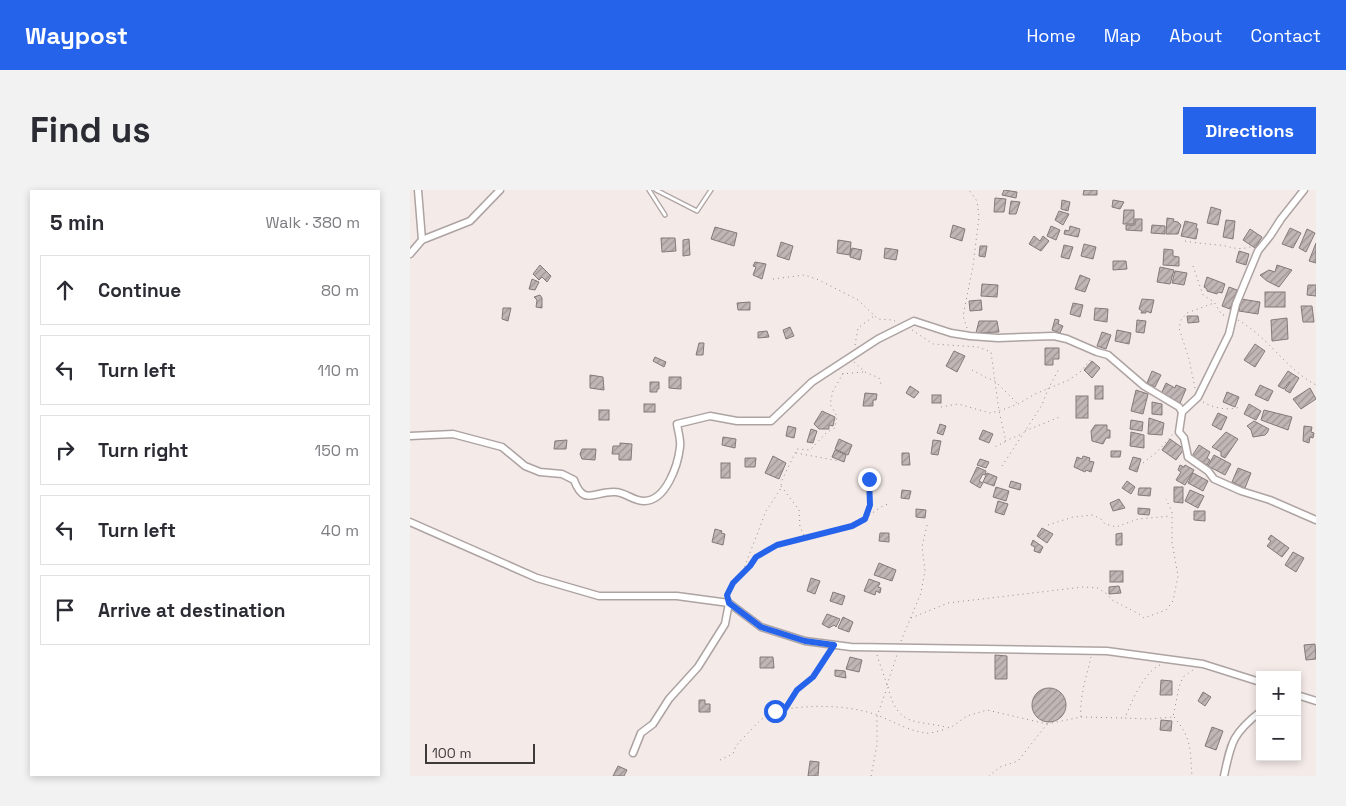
<!DOCTYPE html>
<html lang="en">
<head>
<meta charset="utf-8">
<style>
  :root { --surface:#fff; --page:#f2f2f3; --text:#2b2b33; --muted:#7c7c81; --line:#e1e1e2; --accent:#2563eb }
  body { margin:0; font-family:"Space Grotesk",sans-serif; background:var(--page); color:var(--text) }
  .controls { position:absolute; right:15px; bottom:15px; display:grid; overflow:hidden; border-radius:0px; box-shadow:0 2px 8px #0003 }
  .controls button { width:45px; height:45px; display:grid; place-items:center; padding:0; border:0; border-bottom:1px solid var(--line); background:var(--surface); color:var(--text); font:25px sans-serif }
  .scale { position:absolute; left:15px; bottom:12px; width:110px; box-sizing:border-box; padding-left:5px; border:2px solid #3e3a3a; border-top:0; font-size:14px; line-height:18px; white-space:nowrap; color:#3e3a3a; -webkit-text-stroke:4px #f4eae8; paint-order:stroke }
  .stop { position:absolute; width:15px; height:15px; margin:-11px; border:4px solid #2563eb; border-radius:50%; background:#fff }
  .stop.end { background:#2563eb; border-color:#fff; box-shadow:0 1px 5px #0008 }
  .list { margin:0; padding:0; list-style:none }
  h2 { display:flex; justify-content:space-between; align-items:center; height:65px; margin:0; padding:0 20px; font-size:21px }
  h2 small { font-size:16px; font-weight:400; color:var(--muted) }
  .list li { display:grid; grid-template-columns:32px 1fr auto; gap:15px; align-items:center; box-sizing:border-box; height:70px; margin:0 10px 10px; padding:0 10px; border:1px solid var(--line); border-radius:0px }
  .list b { display:block; font-size:19px; white-space:nowrap }
  .list em { font-size:16px; font-style:normal; color:var(--muted) }
  .icon { flex:none; width:28px; height:28px; fill:none; stroke:currentColor; stroke-width:2; stroke-linecap:round; stroke-linejoin:round }
  .map { position:relative; flex:none; width:906px; height:586px; overflow:hidden; border-radius:0px }
  header { display:flex; align-items:center; gap:30px; box-sizing:border-box; height:70px; padding:0 25px; background:var(--accent); color:#fff }
  header strong { font-size:24px }
  nav { display:flex; gap:28px; margin-inline-start:auto; font-size:18px }
  .intro { display:flex; align-items:center; justify-content:space-between; box-sizing:border-box; height:120px; padding:0 30px }
  h1 { margin:0; font-size:35px }
  .button { padding:12px 22px; border-radius:0px; background:var(--accent); color:#fff; font-size:18px; font-weight:700 }
  main { display:flex; gap:30px; padding:0 30px }
  aside { flex:1; background:var(--surface); border-radius:0px; box-shadow:0 2px 8px #0003 }
  .map>svg:first-child { display:block }
  .building { fill:url(#building-hatch); stroke:#837a79 }
  .lines { fill:none; stroke-linecap:round; stroke-linejoin:round }
  .service-casing { stroke:#ada3a2; stroke-width:5.5 }
  .minor-casing { stroke:#ada3a2; stroke-width:9 }
  .path { stroke:#948d8c; stroke-width:1; stroke-dasharray:1 4; stroke-linecap:butt }
  .service { stroke:#fff; stroke-width:3 }
  .minor { stroke:#fff; stroke-width:6 }
  .route { stroke:#2563eb; stroke-width:6 }
</style>
</head>
<body>
<header>
<strong>Waypost</strong>
<nav><a>Home</a><a>Map</a><a>About</a><a>Contact</a></nav>
</header>
<div class="intro"><h1>Find us</h1><a class="button">Directions</a></div>
<main>
<aside>
<h2>5 min<small>Walk · 380 m</small></h2>
<ul class="list">
<li><svg class="icon" aria-label="ahead" viewBox="0 0 24 24"><path d="M12 20V5M6 11l6-6 6 6"/></svg><div><b>Continue</b></div><em>80 m</em></li>
<li><svg class="icon" aria-label="left" viewBox="0 0 24 24"><path d="M17 20v-9H6M10 6l-5 5 5 5"/></svg><div><b>Turn left</b></div><em>110 m</em></li>
<li><svg class="icon" aria-label="right" viewBox="0 0 24 24"><path d="M7 20v-9h11M14 6l5 5-5 5"/></svg><div><b>Turn right</b></div><em>150 m</em></li>
<li><svg class="icon" aria-label="left" viewBox="0 0 24 24"><path d="M17 20v-9H6M10 6l-5 5 5 5"/></svg><div><b>Turn left</b></div><em>40 m</em></li>
<li><svg class="icon" aria-label="arrive" viewBox="0 0 24 24"><path d="M6 21V4h12l-3 4 3 4H6"/></svg><div><b>Arrive at destination</b></div></li>
</ul>
</aside>
<div class="map">
<svg width="906" height="586" viewBox="0 0 906 586">
  <defs>
    <pattern id="building-hatch" width="6" height="6" patternUnits="userSpaceOnUse" patternTransform="scale(1.25)"><rect width="6" height="6" fill="#c0b6b5"/><path d="M-1 1l2-2M0 6l6-6M5 7l2-2" fill="none" stroke="#9d9594"/></pattern>
  </defs>
  <rect width="100%" height="100%" fill="#f4eae8"/>
  <g class="building">
    <path d="M594 0 607 2 606 8 592 5Z"/>
    <path d="M674 0H687V5H673Z"/>
    <path d="M585 8 596 9 594 22H584Z"/>
    <path d="M652 10 660 12 658 21 651 19Z"/>
    <path d="M703 10 714 12 710 19 702 17Z"/>
    <path d="M601 11 610 12 606 24H599Z"/>
    <path d="M801 17 811 20 808 35 797 33Z"/>
    <path d="M714 20H724V34H713Z"/>
    <path d="M649 21 659 24 653 35 645 30Z"/>
    <path d="M757 28 764 29 763 31 768 32 771 35 768 44H756Z"/>
    <path d="M725 29H732V41L716 40V35H725Z"/>
    <path d="M816 30 825 31 823 49 813 47Z"/>
    <path d="M775 31 787 34 786 38 788 39 786 49 771 46Z"/>
    <path d="M543 35 555 39 552 51 540 47Z"/>
    <path d="M742 35 755 36V44L741 43Z"/>
    <path d="M641 36 650 40 646 50 637 46Z"/>
    <path d="M660 36 670 39 668 47 654 44 655 40 659 41Z"/>
    <path d="M305 37 327 43 324 56 301 49Z"/>
    <path d="M880 38 891 43 883 58 872 54Z"/>
    <path d="M840 39 852 47 845 58 833 50Z"/>
    <path d="M897 39 905 43 896 62 889 58Z"/>
    <path d="M624 46 630 51 633 46 639 51 631 61 619 54Z"/>
    <path d="M251 48H265L266 61 252 62Z"/>
    <path d="M279 49 280 65 273 66V50Z"/>
    <path d="M428 50 441 52 440 65 427 63Z"/>
    <path d="M371 52 383 56 379 70 367 66Z"/>
    <path d="M906 53V73L899 71Z"/>
    <path d="M674 54 686 57 683 69 671 66Z"/>
    <path d="M654 55 663 57 659 69 651 67Z"/>
    <path d="M570 56H577L575 67 569 66Z"/>
    <path d="M442 58 452 60 450 70 440 67Z"/>
    <path d="M475 58 488 60 486 70 474 68Z"/>
    <path d="M754 59 763 60V66L769 67V76L753 75Z"/>
    <path d="M829 61 839 64 836 75 826 72Z"/>
    <path d="M703 71H716L717 79 703 80Z"/>
    <path d="M345 72 356 74 352 89 343 85 346 77 343 76Z"/>
    <path d="M130 75 141 86 137 92 132 87 129 90 123 84Z"/>
    <path d="M867 75 882 80 869 97 857 91 850 85 859 80 865 82Z"/>
    <path d="M750 77 764 80 760 94 747 92Z"/>
    <path d="M765 81 777 83 774 95 762 93Z"/>
    <path d="M670 85 680 89 675 102 665 99Z"/>
    <path d="M797 87 815 94 812 103 808 102 807 104 797 101V99L794 97Z"/>
    <path d="M122 89 129 92 125 100 119 99Z"/>
    <path d="M572 94 588 95 587 107 571 106Z"/>
    <path d="M898 95H906V106L897 105Z"/>
    <path d="M819 97 827 100 820 119 812 116Z"/>
    <rect x="855" y="102" width="20" height="15"/>
    <path d="M130 105 132 108V118L126 117 127 110 124 107Z"/>
    <path d="M732 109 744 110 741 123 736 121V123H731L732 121 729 119Z"/>
    <path d="M831 109 850 112 848 124 829 121Z"/>
    <path d="M571 110 572 120 560 121 559 111Z"/>
    <path d="M340 112V120H328L327 113Z"/>
    <path d="M663 113 673 115 670 127 660 124Z"/>
    <path d="M891 116H902L904 132H893Z"/>
    <path d="M93 118H101L98 131 92 129Z"/>
    <path d="M685 118 698 119 697 132 684 130Z"/>
    <path d="M777 126H788L789 132 778 133Z"/>
    <path d="M877 128 878 149 862 151 861 130Z"/>
    <path d="M645 129 649 130 648 134 653 136 650 143 642 140Z"/>
    <path d="M727 130 736 131 734 143 726 142Z"/>
    <path d="M569 131H587L589 142 566 143Z"/>
    <path d="M380 137 384 146 376 149 373 140Z"/>
    <path d="M707 140 721 143 719 154 705 151Z"/>
    <path d="M357 141 359 147 348 148V142Z"/>
    <path d="M692 142 701 145 696 159 687 156Z"/>
    <path d="M289 153H294L293 165H286Z"/>
    <path d="M845 154 855 161 845 177 834 170Z"/>
    <path d="M635 158H649V169H643V175H635Z"/>
    <path d="M544 161 555 166 547 182 536 176Z"/>
    <path d="M245 167 256 172 254 177 243 171Z"/>
    <path d="M682 171 690 178 682 188 674 180Z"/>
    <path d="M742 181 751 185 745 197 737 193Z"/>
    <path d="M878 181 889 188 880 203 875 200 880 192H879L874 199 868 196Z"/>
    <path d="M180 185 193 187 194 200 180 198Z"/>
    <path d="M259 187H271V199L259 198Z"/>
    <path d="M240 192H249V199H247V202H240Z"/>
    <path d="M756 193 765 198 766 195 776 199 770 213 751 204Z"/>
    <path d="M850 195 863 201 858 211 845 205Z"/>
    <path d="M500 196 509 202 504 208 496 203Z"/>
    <rect x="685" y="196" width="8" height="13"/>
    <path d="M900 198 906 209 891 219 883 209Z"/>
    <path d="M726 200 738 204 733 224 721 221Z"/>
    <path d="M817 202 829 207 825 217 813 212Z"/>
    <path d="M455 203 467 204 466 210H463V216H453Z"/>
    <rect x="522" y="205" width="9" height="8"/>
    <rect x="666" y="206" width="12" height="22"/>
    <path d="M742 212 752 214V225L742 224Z"/>
    <rect x="234" y="214" width="11" height="8"/>
    <path d="M839 214 851 221 846 230 834 224Z"/>
    <rect x="189" y="220" width="10" height="10"/>
    <path d="M854 220 882 227 878 240 851 230Z"/>
    <path d="M412 221 425 227 423 236 419 235V239H409L404 234Z"/>
    <path d="M808 223 817 227 811 240 802 235Z"/>
    <path d="M739 228 754 233 752 245 738 244Z"/>
    <path d="M721 230 733 232 732 241 720 239Z"/>
    <path d="M844 231 859 239 857 243 855 245 843 247 841 240 837 236Z"/>
    <path d="M530 234 536 236 533 245 527 243Z"/>
    <path d="M685 235H697V240H700V248H696L693 254 682 251 681 241Z"/>
    <path d="M378 236 386 238 384 248 376 246Z"/>
    <path d="M894 236 902 237 901 242 904 243 903 248 900 247 899 253 893 251Z"/>
    <path d="M401 239 407 241 403 253 397 252Z"/>
    <path d="M573 240 583 244 579 253 569 249Z"/>
    <path d="M721 242 734 245V258L720 256Z"/>
    <path d="M816 242 828 249 815 268 811 266V262L802 257Z"/>
    <path d="M313 247 326 249 325 258 312 255Z"/>
    <path d="M429 249 442 255 438 265 425 259Z"/>
    <path d="M760 249 774 259 766 270 752 260Z"/>
    <path d="M157 250 156 259H144L145 251Z"/>
    <path d="M523 250 531 251 528 265 521 264Z"/>
    <path d="M210 253 222 254 221 270H209V264H202L203 256H210Z"/>
    <path d="M789 255 800 262 797 268 800 270 797 275 782 266Z"/>
    <path d="M172 259H186L185 270 172 269 170 264Z"/>
    <path d="M425 260 436 265 434 272 422 267Z"/>
    <path d="M701 261H711L710 267H701Z"/>
    <path d="M492 263H499L500 275H492Z"/>
    <path d="M804 265 821 274 815 285 798 276Z"/>
    <path d="M363 266 376 273 369 289 355 283Z"/>
    <path d="M673 266 680 268 679 271 684 272 681 282 676 280 675 282 664 277 667 267 672 269Z"/>
    <path d="M723 267 731 269 727 282 719 279Z"/>
    <path d="M335 268H346L345 277H335Z"/>
    <path d="M570 269 579 272 576 278 567 275Z"/>
    <rect x="311" y="273" width="9" height="15"/>
    <path d="M770 275 774 277 775 275 784 280 775 295 766 290 771 282 768 280Z"/>
    <path d="M567 277 576 281 575 285 573 284 569 291 573 293 570 298 560 292Z"/>
    <path d="M828 278 841 283 835 298 822 292Z"/>
    <path d="M577 283 587 287 584 296 573 292Z"/>
    <path d="M783 283 798 291 793 301 778 293Z"/>
    <path d="M601 291 611 294 610 300 599 297Z"/>
    <path d="M717 291 725 297 721 304 712 298Z"/>
    <path d="M586 297 599 301 596 311 583 307Z"/>
    <path d="M764 297H773V313L764 312Z"/>
    <path d="M729 298H741L740 306 728 305Z"/>
    <path d="M492 300 501 301 499 309 491 308Z"/>
    <path d="M780 300 794 306 788 318 775 311Z"/>
    <path d="M709 309 715 318 703 321 700 313Z"/>
    <path d="M588 311 598 314 594 325 585 322Z"/>
    <path d="M728 318 740 319 739 325 728 324Z"/>
    <path d="M506 319 516 320 515 328 506 327Z"/>
    <path d="M784 321H795V331L784 330Z"/>
    <path d="M632 338 643 344 637 353 627 346Z"/>
    <path d="M305 339 312 341 311 343 315 344 313 355 302 352Z"/>
    <path d="M470 343H479V352L469 351Z"/>
    <path d="M712 343V355H706V344Z"/>
    <path d="M861 345 879 358 872 367 857 356 861 351 858 349Z"/>
    <path d="M623 350 633 357 630 363 624 361 625 357 621 355Z"/>
    <path d="M883 362 894 368 886 382 875 375Z"/>
    <path d="M469 373 486 380 482 391 464 385Z"/>
    <rect x="700" y="381" width="13" height="11"/>
    <path d="M401 388 410 391 405 404 397 401Z"/>
    <path d="M459 389 470 393 468 397 471 398 470 403 466 401 465 405 454 401Z"/>
    <path d="M709 396 711 403 699 404V397Z"/>
    <path d="M423 402 435 406 432 415 420 411Z"/>
    <path d="M417 424 430 429 426 437 424 435 419 438 412 434Z"/>
    <path d="M433 427 443 432 439 442 428 438Z"/>
    <path d="M905 454 906 469 896 470 894 455Z"/>
    <path d="M585 465 597 466V489H585Z"/>
    <path d="M350 467H363L364 478H350Z"/>
    <path d="M440 467 452 470 449 482 436 479Z"/>
    <path d="M425 480 435 481 436 488 425 486Z"/>
    <path d="M751 490 762 491V505H750Z"/>
    <circle cx="639" cy="515" r="17"/>
    <path d="M793 502 801 507 795 516 788 511Z"/>
    <path d="M289 510H295V514H300V522H289Z"/>
    <path d="M751 530 762 531 761 541 750 540Z"/>
    <path d="M802 537 813 541 806 560 795 556Z"/>
    <path d="M400 571 409 572 408 586H398Z"/>
    <path d="M208 576 217 580 214 586H203Z"/>
  </g>
  <g class="lines">
    <g class="service-casing">
      <g id="service">
        <path d="M239 0 255 25"/>
        <path d="M246 0 287 21 301 0"/>
      </g>
    </g>
    <g class="minor-casing">
      <g id="minor">
        <path d="M8 0 12 50"/>
        <path d="M894 0 871 29 860 46 848 61 826 114 819 144 788 207 772 222 769 242 774 248 778 267 798 281 804 289 831 301 860 310 906 330"/>
        <path d="M0 64 12 50 60 31 90 0"/>
        <path d="M0 246 43 244 92 257 115 276 130 282 152 284 164 290C174 317 184 301 205 302 215 302 223 311 234 311 256 311 268 275 270 257 271 250 268 241 267 234L300 226 327 231H361L402 192 468 149 504 131 541 143 560 146 588 148 644 146 657 149 687 162 698 165 734 196 769 217 772 222"/>
        <path d="M0 332 127 388 189 406H267L319 413 351 437 395 451 441 457 697 461 793 474 850 492"/>
        <path d="M887 505 906 511"/>
        <path d="M223 563 231 543 243 534 259 509 288 477 315 434 319 413"/>
        <path d="M814 586C821 553 822 544 850 522"/>
      </g>
    </g>
    <g class="path">
      <path d="M775 51C786 53 797 54 808 55 822 56 824 61 840 57L842 58"/>
      <path d="M783 76 793 105 804 112 812 125H815"/>
      <path d="M363 89 395 85 409 90 448 110 468 129 482 130 485 131"/>
      <path d="M828 130C858 147 876 179 906 195"/>
      <path d="M557 138 553 126 563 76 569 27 567 11 559 0"/>
      <path d="M502 140 523 154 568 157 581 162 589 221 595 247V252L582 258"/>
      <path d="M445 155 448 138 464 126"/>
      <path d="M444 172 455 182 469 188 471 194"/>
      <path d="M562 180 575 187 585 191 608 214"/>
      <path d="M432 184 453 182"/>
      <path d="M785 198 779 169 769 138 771 130 777 123 804 113"/>
      <path d="M793 212C804 218 817 221 830 217"/>
      <path d="M531 217 548 214 580 223 589 221 608 214 625 204 659 190 670 182 683 167"/>
      <path d="M615 241 652 226"/>
      <path d="M595 251 612 244"/>
      <path d="M386 263 429 271"/>
      <path d="M733 273 747 262 763 244"/>
      <path d="M592 276 632 215 638 199 650 177"/>
      <path d="M371 296 389 320 390 337 395 347"/>
      <path d="M455 328 471 317 480 313"/>
      <path d="M638 335 663 327 683 325 691 329 695 334 706 337 728 329 761 326"/>
      <path d="M334 381 346 367 367 355 442 335 455 329 460 315 459 289"/>
      <path d="M318 407 323 393 333 381 356 321 370 300 372 290 387 259 400 260 417 242 425 238 427 226 420 214 423 201 435 180"/>
      <path d="M501 428 538 413 673 397 688 398 697 404 702 410 729 424 734 428 756 420 763 411 768 386 762 352V322L756 309"/>
      <path d="M491 451 511 403 515 380 512 357 517 335"/>
      <path d="M420 462 403 487 387 500 375 519C404 515 436 515 464 524 481 530 496 540 515 543 521 544 531 540 537 539"/>
      <path d="M467 465 477 495"/>
      <path d="M750 475C735 481 721 512 715 528L739 529 763 527 769 497 773 487 783 480"/>
      <path d="M477 495 487 465"/>
      <path d="M478 497C488 539 506 529 540 538L557 526 577 520 637 534 608 571 590 577 579 586"/>
      <path d="M671 527 714 528"/>
      <path d="M764 527C782 549 780 559 782 586"/>
      <path d="M637 534 671 527C669 508 677 485 681 467"/>
      <path d="M310 570 323 564C325 556 328 554 333 548 349 533 351 524 375 520"/>
      <path d="M461 586 467 555V526L477 498"/>
    </g>
    <use href="#service" class="service"/>
    <use href="#minor" class="minor"/>
  </g>
  <g class="lines">
    <path class="route" d="M365 521 375 519 387 500 403 487 424 455 395 451 351 437 319 413 317 405 323 393 340 376 346 367 367 355 442 336 455 329 460 315 459 289"/>
  </g>
</svg>
<div class="controls">
<button>+</button>
<button>−</button>
</div>
<div class="scale">100 m</div>
<div class="stop" style="left:365px;top:521px"></div>
<div class="stop end" style="left:459px;top:289px"></div>
</div>
</main>
</body>
</html>
